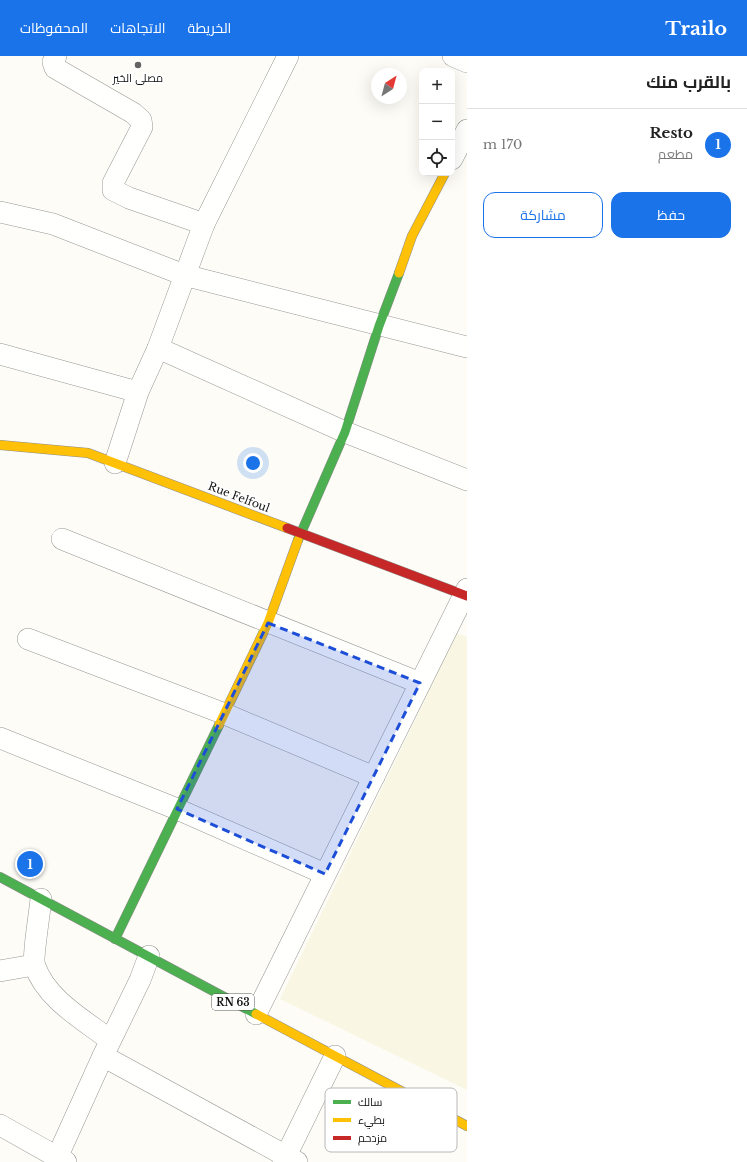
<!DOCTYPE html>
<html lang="ar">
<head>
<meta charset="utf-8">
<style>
  :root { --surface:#fff; --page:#f6f6f6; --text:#222; --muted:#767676; --line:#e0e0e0; --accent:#1a73e8 }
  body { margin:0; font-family:"Libre Baskerville",Cairo,serif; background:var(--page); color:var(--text); direction:rtl }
  .controls { position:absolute; right:12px; top:12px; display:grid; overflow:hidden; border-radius:8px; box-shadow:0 4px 16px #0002 }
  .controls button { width:36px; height:36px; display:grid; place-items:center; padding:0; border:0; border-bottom:1px solid var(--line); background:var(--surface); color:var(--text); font:20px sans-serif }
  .compass { position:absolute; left:371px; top:12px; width:36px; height:36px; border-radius:50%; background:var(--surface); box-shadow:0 4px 16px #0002; rotate:36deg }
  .you { position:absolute; left:253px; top:407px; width:14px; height:14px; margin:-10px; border:3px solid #fff; border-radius:50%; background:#1a73e8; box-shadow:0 0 0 6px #1a73e833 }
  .badge { display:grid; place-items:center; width:26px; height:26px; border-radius:50%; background:var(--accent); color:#fff; font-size:13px; font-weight:700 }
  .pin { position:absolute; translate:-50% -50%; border:2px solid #fff; box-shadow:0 1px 4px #0006 }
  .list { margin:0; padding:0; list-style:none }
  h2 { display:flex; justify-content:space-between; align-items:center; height:52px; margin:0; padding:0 16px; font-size:17px }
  h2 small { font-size:13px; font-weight:400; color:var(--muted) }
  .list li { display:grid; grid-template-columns:26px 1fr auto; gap:12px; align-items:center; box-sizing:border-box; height:72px; padding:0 16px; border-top:1px solid var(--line) }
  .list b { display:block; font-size:15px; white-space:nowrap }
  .list p { margin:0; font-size:13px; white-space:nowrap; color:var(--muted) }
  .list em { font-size:13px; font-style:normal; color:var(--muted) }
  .actions { display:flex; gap:8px; padding:12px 16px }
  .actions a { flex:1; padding:9px 0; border:1px solid var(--accent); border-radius:12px; text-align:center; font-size:14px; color:var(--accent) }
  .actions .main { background:var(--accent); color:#fff }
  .icon { flex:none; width:22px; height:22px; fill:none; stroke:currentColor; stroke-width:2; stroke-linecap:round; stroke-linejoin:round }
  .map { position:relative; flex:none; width:467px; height:1106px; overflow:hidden; direction:ltr }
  header { display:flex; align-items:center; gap:24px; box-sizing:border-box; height:56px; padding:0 20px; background:var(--accent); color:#fff }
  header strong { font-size:19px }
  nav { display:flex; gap:22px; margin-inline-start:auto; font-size:14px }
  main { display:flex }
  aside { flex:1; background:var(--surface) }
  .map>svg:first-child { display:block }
  .farmland { fill:#f9f7e4 }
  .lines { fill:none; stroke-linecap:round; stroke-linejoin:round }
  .street-casing { stroke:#979795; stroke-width:22 }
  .fast-casing { stroke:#8e8d8b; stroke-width:10 }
  .slow-casing { stroke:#8e8d8b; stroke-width:10 }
  .jam-casing { stroke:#8e8d8b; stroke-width:10 }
  .street { stroke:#fffffe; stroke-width:21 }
  .fast { stroke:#4caf50; stroke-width:9 }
  .slow { stroke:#ffc107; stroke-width:9 }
  .jam { stroke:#c62828; stroke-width:9 }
  .marked { fill:#1d4ed8; fill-opacity:0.2; stroke:#1d4ed8; stroke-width:3; stroke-dasharray:8 5; stroke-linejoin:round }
  .poi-dot { fill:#646362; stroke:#fff; stroke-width:1.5 }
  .labels { text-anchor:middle; stroke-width:4; stroke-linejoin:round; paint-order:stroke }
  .shield { fill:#fff; stroke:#585858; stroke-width:1 }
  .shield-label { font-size:10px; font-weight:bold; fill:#111 }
  .poi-label { font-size:11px; fill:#111; stroke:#fff }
  .street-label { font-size:11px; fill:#111; stroke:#fff }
  .key { fill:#fff; stroke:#b8b8b8; stroke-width:1 }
  .key-label { font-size:11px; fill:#111 }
</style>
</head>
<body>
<header>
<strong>Trailo</strong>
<nav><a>الخريطة</a><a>الاتجاهات</a><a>المحفوظات</a></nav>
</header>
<main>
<aside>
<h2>بالقرب منك<small></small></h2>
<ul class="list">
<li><span class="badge">1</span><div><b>Resto</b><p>مطعم</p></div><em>170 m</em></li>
</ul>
<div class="actions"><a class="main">حفظ</a><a>مشاركة</a></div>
</aside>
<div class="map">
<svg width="467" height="1106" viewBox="0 0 467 1106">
  <rect width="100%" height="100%" fill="#fdfcf7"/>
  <path class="farmland" d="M457 577 467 581V1034L280 943Z"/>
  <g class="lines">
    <g class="street-casing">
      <g id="street">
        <path d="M56 0 53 6 55 12 133 57 141 64 142 71 113 127V134L129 142 204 168"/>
        <path d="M453 0 467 6"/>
        <path d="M452 103 467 74"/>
        <path d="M0 156 53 168 184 219 467 291"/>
        <path d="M158 292 345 376 467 424"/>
        <path d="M0 298 138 336"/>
        <path d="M115 407 138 336 158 292 204 168 288 0"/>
        <path d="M62 483 420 627"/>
        <path d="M28 583 225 658 374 721"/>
        <path d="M0 682 177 753 325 818"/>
        <path d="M41 843C40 855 32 903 35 910 46 943 84 964 110 984"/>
        <path d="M0 915 34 909"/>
        <path d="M256 958 467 533"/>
        <path d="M103 1000 297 1106"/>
        <path d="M0 1069 66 1106"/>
        <path d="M55 1106 103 1000 140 924 149 900"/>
        <path d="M283 1106 335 1000"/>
      </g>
    </g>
    <g class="fast-casing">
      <g id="fast">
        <path d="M298 484 345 376 379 270 399 217"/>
        <path d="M0 821 256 958"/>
        <path d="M115 883 219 669"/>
      </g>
    </g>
    <g class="slow-casing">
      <g id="slow">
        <path d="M399 217 412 180 445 117"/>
        <path d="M0 389 88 397 287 472"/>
        <path d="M219 669 268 567 298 484"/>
        <path d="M256 958 467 1070"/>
      </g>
    </g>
    <g class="jam-casing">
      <path id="jam" d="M287 472 467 540"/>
    </g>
    <use href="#street" class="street"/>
    <use href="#fast" class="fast"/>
    <use href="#slow" class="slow"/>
    <use href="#jam" class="jam"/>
  </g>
  <path class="marked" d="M268 567 420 627 325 818 177 753Z"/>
  <circle class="poi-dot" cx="138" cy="9" r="4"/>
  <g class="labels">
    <rect class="shield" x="212" y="938" width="42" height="16" rx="3"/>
    <g class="shield-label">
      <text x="233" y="950">RN 63</text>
    </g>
    <g class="poi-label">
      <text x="138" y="26">مصلى الخير</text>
    </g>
    <g class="street-label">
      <text transform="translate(239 441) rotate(21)" y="4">Rue Felfoul</text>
    </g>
  </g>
  <rect x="325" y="1032" width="132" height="64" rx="6" class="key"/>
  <rect x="333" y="1044" width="18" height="4" fill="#4caf50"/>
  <rect x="333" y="1062" width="18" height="4" fill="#ffc107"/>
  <rect x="333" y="1080" width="18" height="4" fill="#c62828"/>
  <g class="key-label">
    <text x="358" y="1050">سالك</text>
    <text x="358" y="1068">بطيء</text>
    <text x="358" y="1086">مزدحم</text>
  </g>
</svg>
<div class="controls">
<button>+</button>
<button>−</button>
<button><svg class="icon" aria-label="locate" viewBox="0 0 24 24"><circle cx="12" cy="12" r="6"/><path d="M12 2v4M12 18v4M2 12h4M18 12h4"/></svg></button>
</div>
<svg class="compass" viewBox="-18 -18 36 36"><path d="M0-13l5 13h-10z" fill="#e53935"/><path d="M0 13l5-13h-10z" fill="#767676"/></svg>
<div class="you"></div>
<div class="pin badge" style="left:30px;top:808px">1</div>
</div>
</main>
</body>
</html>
